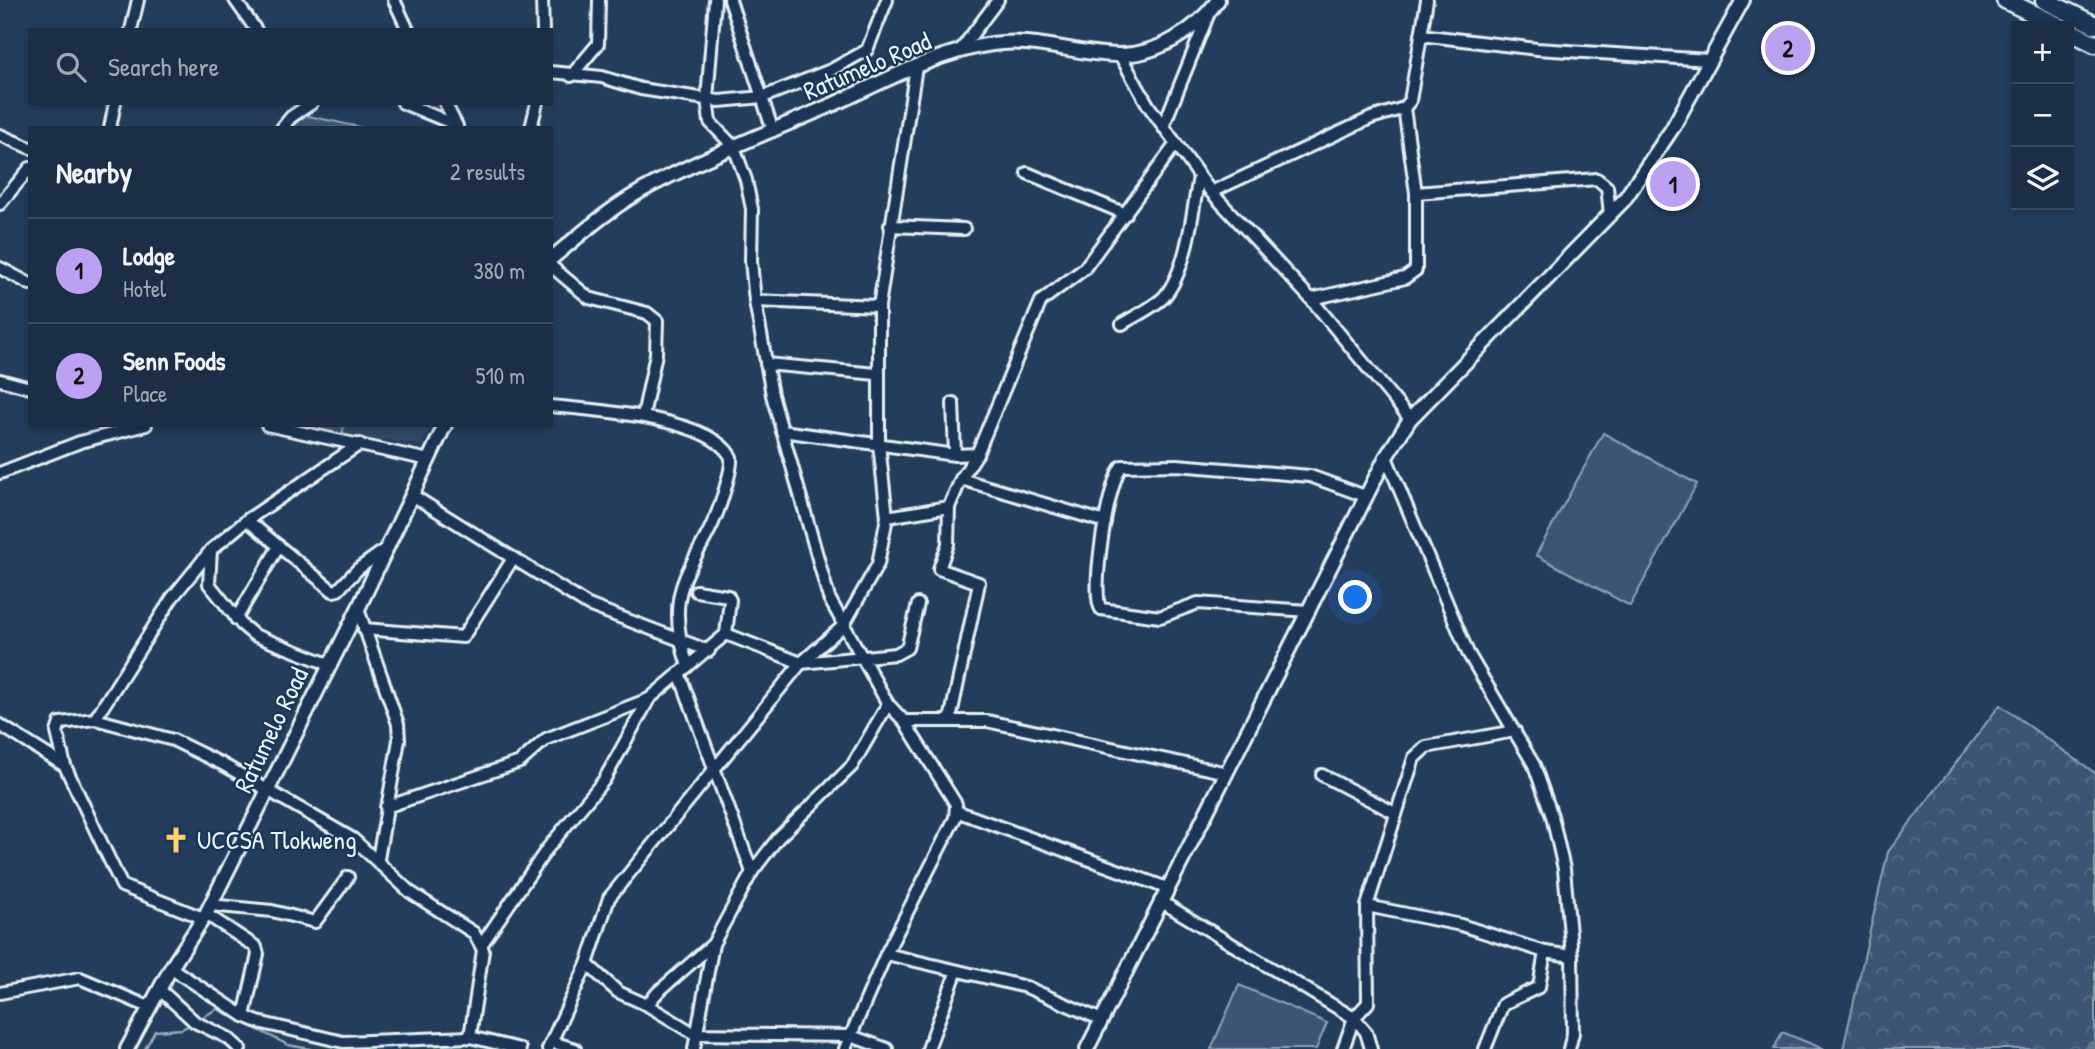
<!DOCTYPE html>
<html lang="en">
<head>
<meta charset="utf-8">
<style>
  :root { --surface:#1c2e46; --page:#25364d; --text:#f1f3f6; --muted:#a0a8b3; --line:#3a4a5f; --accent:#bca0f2 }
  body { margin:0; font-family:"Patrick Hand",sans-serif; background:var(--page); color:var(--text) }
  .controls { position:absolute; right:21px; top:21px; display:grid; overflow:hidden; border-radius:0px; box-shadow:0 4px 10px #0003 }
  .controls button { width:63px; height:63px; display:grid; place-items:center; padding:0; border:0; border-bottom:2px solid var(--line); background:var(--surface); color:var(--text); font:35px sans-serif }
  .you { position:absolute; left:1356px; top:598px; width:24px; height:24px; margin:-18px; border:5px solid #fff; border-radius:50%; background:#1a73e8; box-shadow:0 0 0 10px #1a73e833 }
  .badge { display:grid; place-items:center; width:46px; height:46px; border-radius:50%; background:var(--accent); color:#111; font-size:23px; font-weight:700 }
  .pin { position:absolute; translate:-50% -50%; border:4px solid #fff; box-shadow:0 2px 7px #0006 }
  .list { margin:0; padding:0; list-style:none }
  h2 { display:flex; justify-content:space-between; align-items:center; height:91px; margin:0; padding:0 28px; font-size:30px }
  h2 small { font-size:23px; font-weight:400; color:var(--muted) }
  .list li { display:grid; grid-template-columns:46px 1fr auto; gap:21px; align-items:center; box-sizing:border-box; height:105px; padding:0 28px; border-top:2px solid var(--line) }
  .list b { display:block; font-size:26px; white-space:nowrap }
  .list p { margin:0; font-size:23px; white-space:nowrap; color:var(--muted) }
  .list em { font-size:23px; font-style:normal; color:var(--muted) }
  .icon { flex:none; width:38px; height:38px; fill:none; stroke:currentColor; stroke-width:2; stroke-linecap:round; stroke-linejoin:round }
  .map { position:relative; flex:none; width:2095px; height:1049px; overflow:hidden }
  .search { position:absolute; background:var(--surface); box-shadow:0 4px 10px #0003; left:28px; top:28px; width:525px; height:77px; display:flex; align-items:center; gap:18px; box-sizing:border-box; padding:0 24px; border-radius:0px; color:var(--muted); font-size:26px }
  .panel { position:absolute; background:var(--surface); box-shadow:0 4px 10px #0003; left:28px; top:126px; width:525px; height:301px; border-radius:0px }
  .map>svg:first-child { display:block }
  .built { fill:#334a68 }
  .forest { fill:url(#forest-crowns); stroke:#93a2b5; stroke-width:2 }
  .park { fill:#3e5472; stroke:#93a2b5; stroke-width:2 }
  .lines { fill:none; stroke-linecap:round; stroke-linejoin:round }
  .stream { stroke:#99a8ba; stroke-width:2.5 }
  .river { stroke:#657890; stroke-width:16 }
  .minor-casing { stroke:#e8f1f8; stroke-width:16 }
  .tertiary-casing { stroke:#e8f1f8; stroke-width:18 }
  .primary-casing { stroke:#e8f1f8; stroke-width:21 }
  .minor { stroke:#1d3557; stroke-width:10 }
  .tertiary { stroke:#1d3557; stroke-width:12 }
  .primary { stroke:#1d3557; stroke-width:16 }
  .labels { text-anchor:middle; stroke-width:5; stroke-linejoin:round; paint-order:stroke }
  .street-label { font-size:26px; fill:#e8f1f8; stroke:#1d3557 }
  .poi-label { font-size:26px; fill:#e8f1f8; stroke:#1d3557; text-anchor:start }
</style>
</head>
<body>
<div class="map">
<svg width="2095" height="1049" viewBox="0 0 2095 1049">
  <defs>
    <pattern id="forest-crowns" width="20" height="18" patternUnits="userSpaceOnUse" patternTransform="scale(1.75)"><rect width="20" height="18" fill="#3e5472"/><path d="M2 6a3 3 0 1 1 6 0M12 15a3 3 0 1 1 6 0" fill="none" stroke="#5a6d87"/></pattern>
  </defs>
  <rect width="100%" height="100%" fill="#253d5d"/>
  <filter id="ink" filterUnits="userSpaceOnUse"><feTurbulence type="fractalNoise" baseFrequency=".0143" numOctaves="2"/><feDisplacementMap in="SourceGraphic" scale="14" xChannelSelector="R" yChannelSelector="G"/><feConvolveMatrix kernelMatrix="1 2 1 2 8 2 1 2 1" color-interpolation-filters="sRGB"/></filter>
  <g filter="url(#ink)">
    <path class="built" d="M344 425H432L422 445 342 435Z"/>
    <g class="forest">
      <path d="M2000 705 2095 773V1049H1843L1888 852Z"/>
      <path d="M1782 1032 1824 1049H1774Z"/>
    </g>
    <g class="park">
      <path d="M304 115 364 128H291Z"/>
      <path d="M296 425H344L342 435Z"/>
      <path d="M1603 433 1697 484 1630 606 1536 555Z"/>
      <path d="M1239 985 1327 1023 1316 1049H1211Z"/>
    </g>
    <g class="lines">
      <g class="stream">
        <path d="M199 1019 217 1009 288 1045 310 1049"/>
        <path d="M145 1049 155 1031 182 1029 193 1023"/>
        <path d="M397 1049H398"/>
      </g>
      <path class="river" d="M2093 1049 2095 1048"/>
      <g class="minor-casing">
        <g id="minor">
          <path d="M235 0 256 30"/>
          <path d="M394 0 408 30"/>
          <path d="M542 0 543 30"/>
          <path d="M715 0 707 99 710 122 734 147 746 180 752 209 751 261 755 301 772 395 829 598 888 704 904 721 956 804 955 818 886 954 845 1049"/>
          <path d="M730 0 773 131"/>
          <path d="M131 30 138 0"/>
          <path d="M1421 35 1537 49 1709 60"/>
          <path d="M959 52 998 0"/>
          <path d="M1120 55 1148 105 1211 192 1311 299 1410 419"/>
          <path d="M551 72 602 77 641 89 719 101 763 97 831 70 867 50 887 0"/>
          <path d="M571 76 598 44 599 0"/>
          <path d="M403 103 456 125"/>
          <path d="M445 103 457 126"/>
          <path d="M1163 127 1209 13"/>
          <path d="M110 128 115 103"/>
          <path d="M282 128 291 117 312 103"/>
          <path d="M531 128 537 103"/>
          <path d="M0 135 30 148"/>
          <path d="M1027 173 1126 214"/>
          <path d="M1211 192 1371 118 1404 108 1410 101 1427 0"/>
          <path d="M1416 193 1597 179 1607 187 1610 214"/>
          <path d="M0 204 30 168"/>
          <path d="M890 226 964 229"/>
          <path d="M551 266 589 298 647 313 657 321 656 354 643 416"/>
          <path d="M0 268 30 284"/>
          <path d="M1311 299 1405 278 1416 270V193L1404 108"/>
          <path d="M755 301 879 306"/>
          <path d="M1122 324C1135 316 1154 307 1164 297 1188 269 1192 212 1199 177"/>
          <path d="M766 364 877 374"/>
          <path d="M0 380 30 388"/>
          <path d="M953 403 955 455"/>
          <path d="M551 406C594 410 709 417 731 457 732 468 728 478 725 489 705 565 657 577 688 666"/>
          <path d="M267 425 429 460"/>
          <path d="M782 431 955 455 977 454"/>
          <path d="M1386 457 1468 653 1534 765 1552 816 1564 869 1572 956 1573 1033 1569 1049"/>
          <path d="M0 473 80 442 146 425"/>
          <path d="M961 479 1105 522"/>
          <path d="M412 495 588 605 709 651"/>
          <path d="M887 517 949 507"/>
          <path d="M247 520 333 591 338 590 358 569 383 551"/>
          <path d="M211 550 209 584 242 625 254 635 328 664"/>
          <path d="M696 591 728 596 730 600 726 634"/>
          <path d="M358 609 398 724 399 740 378 859"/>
          <path d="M1308 611 1198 603 1160 617 1101 609C1090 594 1108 481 1122 466L1177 465 1310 476 1365 496"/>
          <path d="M236 619 279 546"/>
          <path d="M364 629 463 637 512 560"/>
          <path d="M679 673 752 872"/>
          <path d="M95 719 173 740 222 764 353 839 410 892 474 933 483 950 470 1037"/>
          <path d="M950 720 979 583 939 569 948 544 949 507 961 479 977 454 1041 301 1084 269 1175 145"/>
          <path d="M904 721H987L1227 773"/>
          <path d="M0 725 65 766 122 886 203 918"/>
          <path d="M65 766 57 732 60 723 95 719 172 598 211 550 247 520 360 444"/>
          <path d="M1322 775 1395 813"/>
          <path d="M386 807 520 762 546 739 649 699 726 634 801 663 896 654 907 648 918 604"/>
          <path d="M956 811 1167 888"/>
          <path d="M1160 901 1354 1018 1368 1003 1367 906 1414 758 1426 747 1515 731"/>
          <path d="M210 905 272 911 315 922 348 877"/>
          <path d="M1367 906 1461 925 1545 952 1572 956"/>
          <path d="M206 914 256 947 258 954 244 1016"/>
          <path d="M482 944 547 849 604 780 649 699"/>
          <path d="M886 954 1026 987 1102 1020"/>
          <path d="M587 964 618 992 647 1005 658 992 713 944 752 872 778 838 852 766 888 704"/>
          <path d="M171 968 244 1016 258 1022 343 1042 470 1037 520 1049"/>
          <path d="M159 989 195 1022 228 1038 240 1049"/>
          <path d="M0 993 80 978 149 1007"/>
          <path d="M647 1005 695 1034 851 1036 887 1049"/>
          <path d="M552 1042 575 1049"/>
          <path d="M548 1049 587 964 609 898 801 663 843 626 878 564 887 517 879 444V306L916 67"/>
          <path d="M694 1049 713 944"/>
          <path d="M928 1049 956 973"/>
          <path d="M1343 1049 1354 1018 1366 1032 1371 1049"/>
          <path d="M1485 1049 1503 1004 1539 987 1545 952"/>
        </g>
      </g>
      <g class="tertiary-casing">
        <g id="tertiary">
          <path d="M551 259C584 231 616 203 654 184 712 154 774 130 834 104 884 81 937 52 992 44 1035 37 1077 55 1119 55 1157 55 1197 30 1218 0"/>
          <path d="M127 1049 171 968 206 914 358 609 445 425"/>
          <path d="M1087 1049 1386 457 1410 419 1624 200 1672 129 1743 0"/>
        </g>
      </g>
      <g class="primary-casing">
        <g id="primary">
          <path d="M2005 0 2059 26"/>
          <path d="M2044 0 2095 25"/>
          <path d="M2069 31 2095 44"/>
        </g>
      </g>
      <use href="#minor" class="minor"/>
      <use href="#tertiary" class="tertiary"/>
      <use href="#primary" class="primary"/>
    </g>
  </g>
  <defs>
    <g id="church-bare" transform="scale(2.1)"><path d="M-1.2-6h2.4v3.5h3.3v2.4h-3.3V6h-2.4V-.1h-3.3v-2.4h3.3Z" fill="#ffd166" stroke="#1d3557" stroke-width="2.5" paint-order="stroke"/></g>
  </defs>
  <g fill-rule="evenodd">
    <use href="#church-bare" x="176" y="840"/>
  </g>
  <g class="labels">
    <g class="street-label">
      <text transform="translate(867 66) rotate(-23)" y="9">Ratumelo Road</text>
      <text transform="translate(271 730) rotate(-64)" y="9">Ratumelo Road</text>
    </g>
    <g class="poi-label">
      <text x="197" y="849">UCCSA Tlokweng</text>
    </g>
  </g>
</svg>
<div class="controls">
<button>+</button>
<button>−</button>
<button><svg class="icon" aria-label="layers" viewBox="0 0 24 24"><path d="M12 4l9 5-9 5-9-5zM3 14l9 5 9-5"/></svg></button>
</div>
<div class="you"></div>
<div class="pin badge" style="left:1673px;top:184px">1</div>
<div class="pin badge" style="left:1788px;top:48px">2</div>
<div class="search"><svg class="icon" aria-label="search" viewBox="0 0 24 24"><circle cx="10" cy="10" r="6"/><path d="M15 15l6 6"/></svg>Search here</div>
<section class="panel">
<h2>Nearby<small>2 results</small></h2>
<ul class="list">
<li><span class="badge">1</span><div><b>Lodge</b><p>Hotel</p></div><em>380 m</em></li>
<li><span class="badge">2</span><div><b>Senn Foods</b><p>Place</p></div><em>510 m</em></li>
</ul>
</section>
</div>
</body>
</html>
